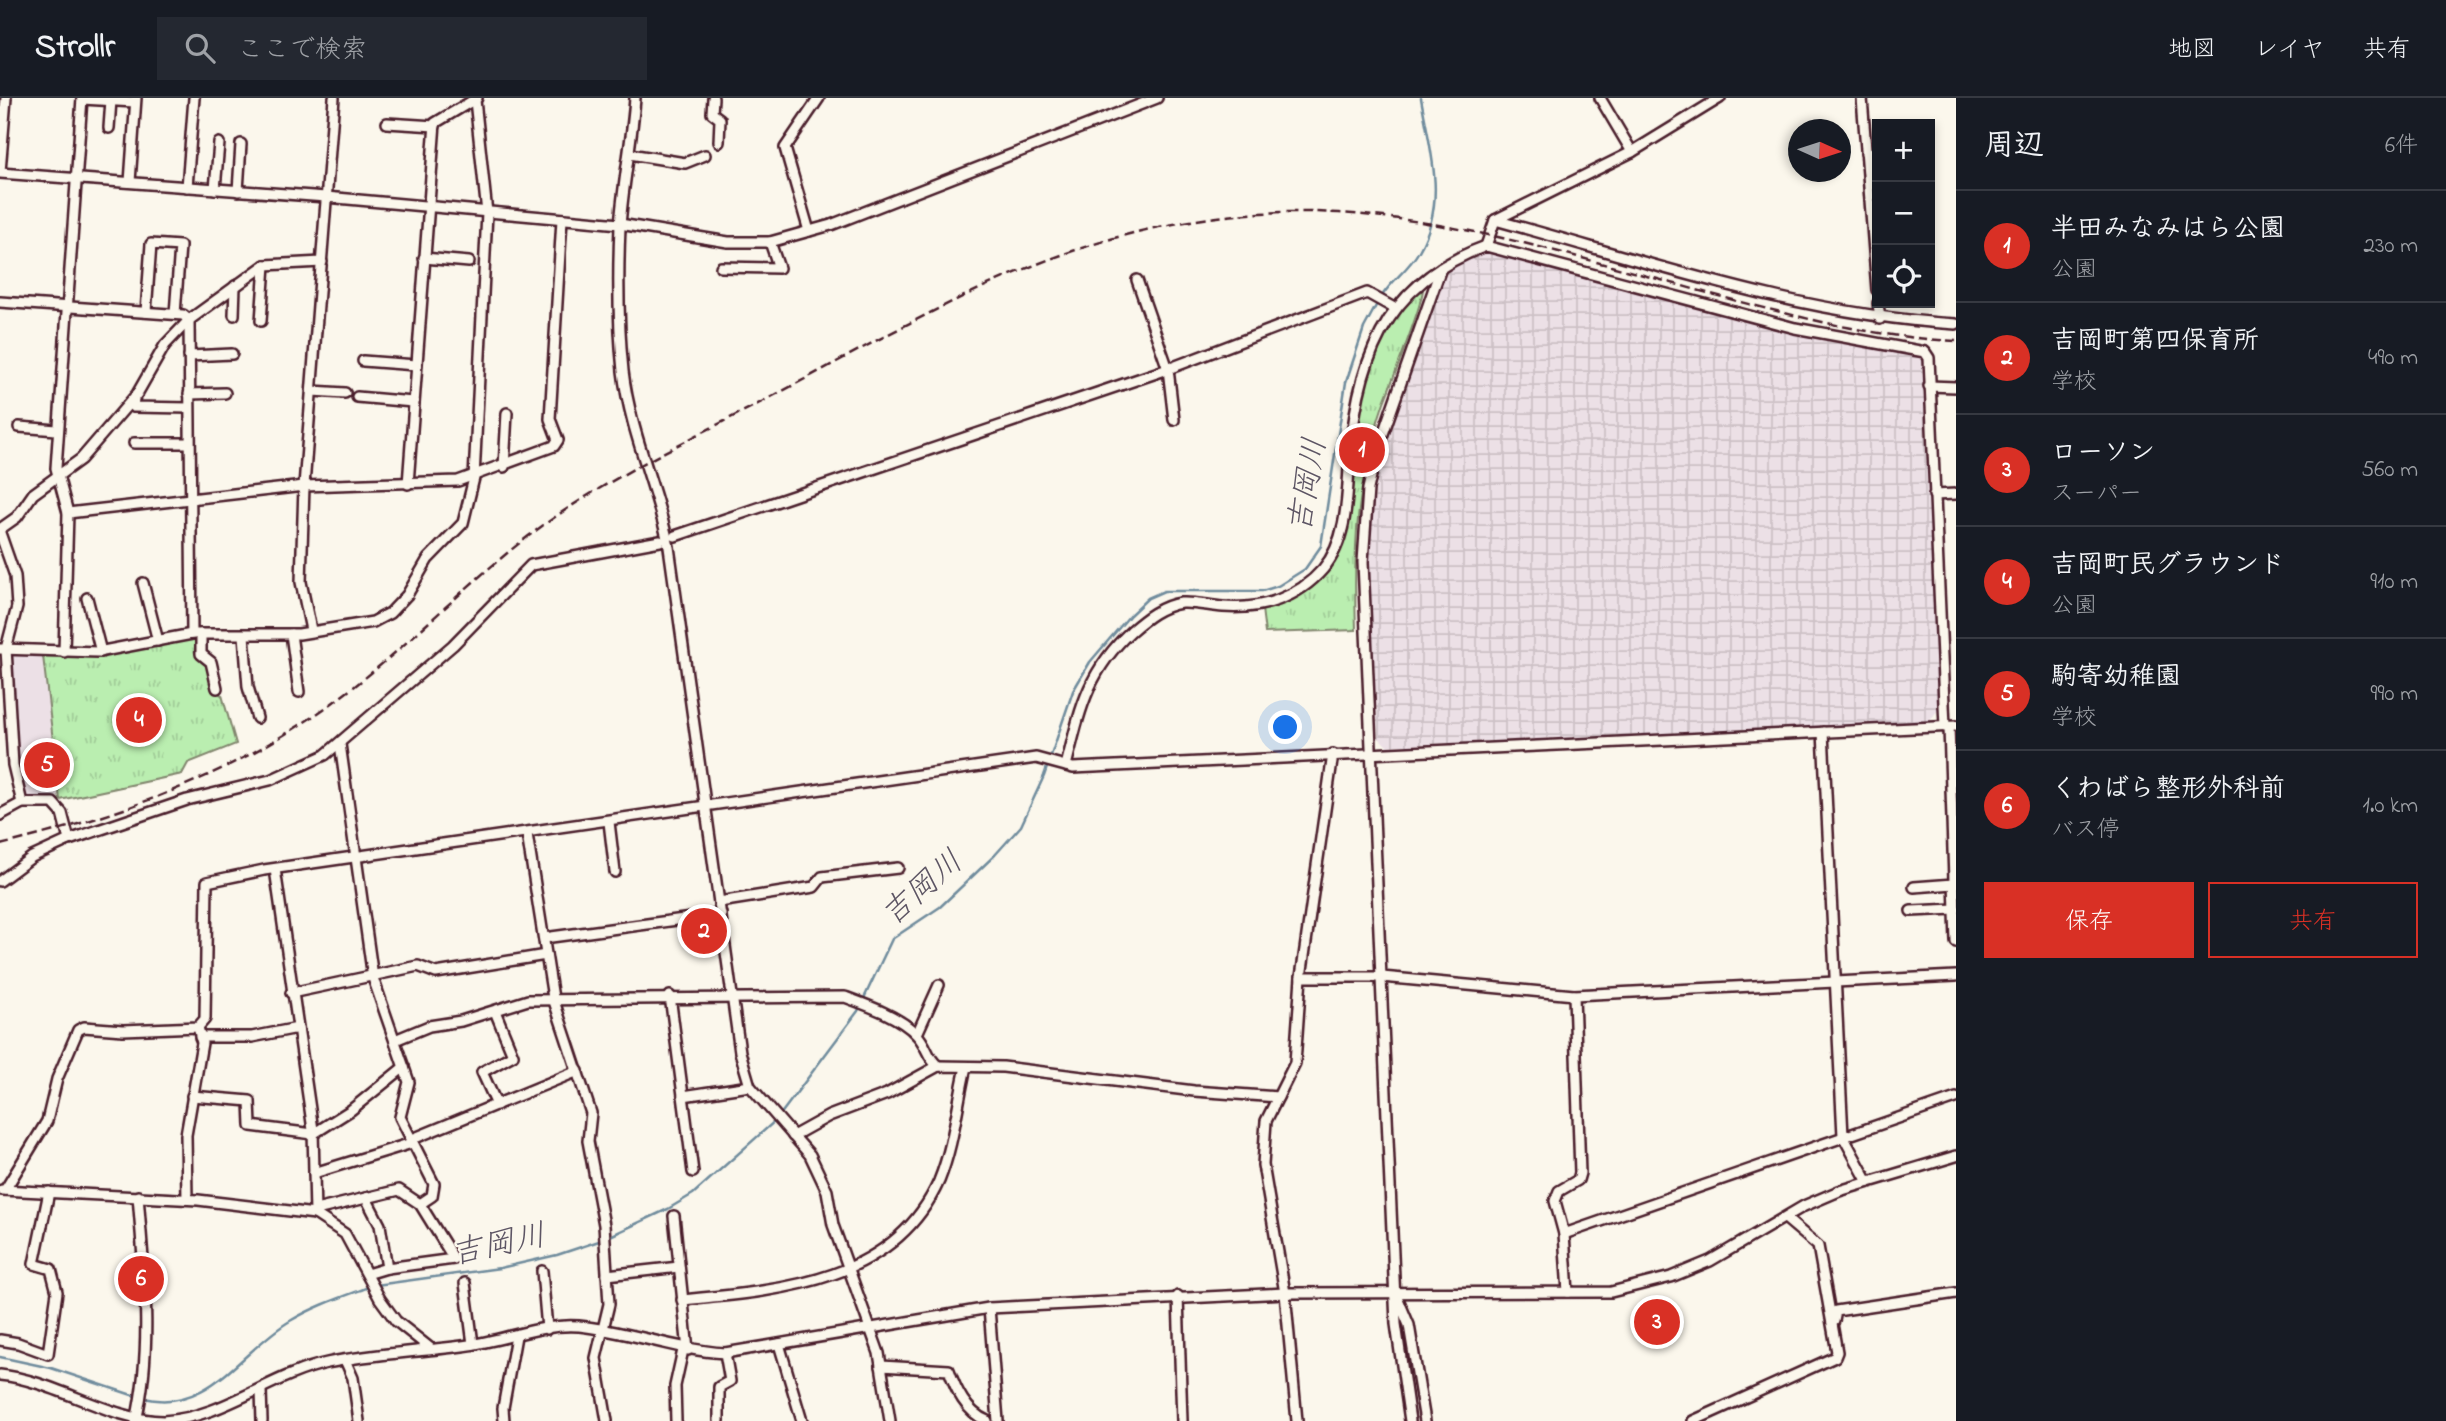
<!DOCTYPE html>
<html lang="ja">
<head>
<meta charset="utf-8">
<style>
  :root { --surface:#171b24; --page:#242831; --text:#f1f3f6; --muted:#9ea1a6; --line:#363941; --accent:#d93025 }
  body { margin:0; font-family:"Indie Flower","Klee One",sans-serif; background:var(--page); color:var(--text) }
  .controls { position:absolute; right:21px; top:21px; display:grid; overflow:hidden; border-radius:0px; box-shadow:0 4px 10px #0003 }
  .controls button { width:63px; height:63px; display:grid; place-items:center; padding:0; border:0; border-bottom:2px solid var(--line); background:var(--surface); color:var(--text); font:35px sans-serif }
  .compass { position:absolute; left:1788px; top:21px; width:63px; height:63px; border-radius:50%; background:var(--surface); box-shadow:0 4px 10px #0003; rotate:93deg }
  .you { position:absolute; left:1286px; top:630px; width:24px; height:24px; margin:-18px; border:5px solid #fff; border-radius:50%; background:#1a73e8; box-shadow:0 0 0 10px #1a73e833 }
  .badge { display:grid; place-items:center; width:46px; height:46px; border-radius:50%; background:var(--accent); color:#fff; font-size:23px; font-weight:700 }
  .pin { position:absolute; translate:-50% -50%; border:4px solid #fff; box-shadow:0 2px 7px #0006 }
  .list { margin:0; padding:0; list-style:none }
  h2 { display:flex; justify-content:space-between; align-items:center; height:91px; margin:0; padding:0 28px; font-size:30px }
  h2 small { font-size:23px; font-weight:400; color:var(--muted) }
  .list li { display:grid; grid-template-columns:46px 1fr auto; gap:21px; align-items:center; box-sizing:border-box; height:112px; padding:0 28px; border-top:2px solid var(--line) }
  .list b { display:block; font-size:26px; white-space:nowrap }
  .list p { margin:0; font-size:23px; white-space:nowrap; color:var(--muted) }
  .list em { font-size:23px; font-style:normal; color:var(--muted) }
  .actions { display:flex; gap:14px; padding:21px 28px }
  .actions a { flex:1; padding:16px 0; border:2px solid var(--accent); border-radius:0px; text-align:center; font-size:24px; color:var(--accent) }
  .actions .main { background:var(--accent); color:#fff }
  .icon { flex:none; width:38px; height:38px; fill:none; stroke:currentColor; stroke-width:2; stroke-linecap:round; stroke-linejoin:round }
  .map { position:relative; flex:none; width:1956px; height:1323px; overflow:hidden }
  header { display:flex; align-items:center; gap:42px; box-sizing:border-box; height:98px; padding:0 35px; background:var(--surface); border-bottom:2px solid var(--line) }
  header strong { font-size:33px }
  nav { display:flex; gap:38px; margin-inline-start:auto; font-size:24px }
  .search { width:490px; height:63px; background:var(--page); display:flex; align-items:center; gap:18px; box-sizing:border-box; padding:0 24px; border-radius:0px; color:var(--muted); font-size:26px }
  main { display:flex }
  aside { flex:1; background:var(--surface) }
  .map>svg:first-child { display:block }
  .built { fill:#ece0e6 }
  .industrial { fill:url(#industrial-grid) }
  .park { fill:url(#park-tufts); stroke:#82866e; stroke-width:2 }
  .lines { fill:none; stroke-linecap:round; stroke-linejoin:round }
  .stream { stroke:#708c9d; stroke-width:2.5 }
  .minor-casing { stroke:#4a1f2b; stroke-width:14 }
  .minor { stroke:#fbf7ec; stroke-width:9 }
  .rail { stroke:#4a1f2b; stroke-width:2.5; stroke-dasharray:10 5; stroke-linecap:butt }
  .labels { text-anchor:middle; stroke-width:5; stroke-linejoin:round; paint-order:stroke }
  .water-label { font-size:32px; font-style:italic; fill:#5d5564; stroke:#fbf7ec }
</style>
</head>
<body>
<header>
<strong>Strollr</strong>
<div class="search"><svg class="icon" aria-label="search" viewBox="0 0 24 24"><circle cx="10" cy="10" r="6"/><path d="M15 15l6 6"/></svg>ここで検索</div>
<nav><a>地図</a><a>レイヤ</a><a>共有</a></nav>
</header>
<main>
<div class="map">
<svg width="1956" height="1323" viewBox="0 0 1956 1323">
  <defs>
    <pattern id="industrial-grid" width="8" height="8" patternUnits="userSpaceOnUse" patternTransform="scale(1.75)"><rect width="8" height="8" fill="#ece0e6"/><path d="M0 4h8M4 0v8" fill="none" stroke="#ccc0c5"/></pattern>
    <pattern id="park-tufts" width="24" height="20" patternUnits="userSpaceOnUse" patternTransform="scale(1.75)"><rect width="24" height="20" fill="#baeeb0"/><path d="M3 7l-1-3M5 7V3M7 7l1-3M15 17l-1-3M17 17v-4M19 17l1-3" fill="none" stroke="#a1cc98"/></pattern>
  </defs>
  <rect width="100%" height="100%" fill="#fbf7ec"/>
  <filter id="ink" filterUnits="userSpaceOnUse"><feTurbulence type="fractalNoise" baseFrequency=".0143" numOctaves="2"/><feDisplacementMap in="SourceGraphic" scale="14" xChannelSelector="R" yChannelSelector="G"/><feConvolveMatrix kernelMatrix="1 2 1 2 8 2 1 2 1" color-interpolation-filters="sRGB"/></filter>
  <g filter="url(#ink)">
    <path class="built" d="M15 554 43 558 58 699 53 701 31 704 24 699 16 650 11 558Z"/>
    <path class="industrial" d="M1488 154 1807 238 1918 257 1922 261 1939 611 1929 623 1387 648 1378 639 1368 463 1378 367 1447 173 1468 158Z"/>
    <g class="park">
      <path d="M1423 189C1425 200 1391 286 1384 304 1356 387 1353 445 1356 532L1265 535 1262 511C1381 479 1340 352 1371 262 1380 233 1402 209 1423 189Z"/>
      <path d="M196 540 199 558 208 566 214 593 222 597 236 646 188 665 182 676 60 702 43 558 97 559Z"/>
    </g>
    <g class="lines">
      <g class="stream">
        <path d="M1382 198C1393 181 1409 171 1419 153 1448 102 1430 53 1421 0"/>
        <path d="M780 1017 858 913 892 841 940 809 995 757 1021 728 1044 678 1073 593 1090 564 1130 517 1148 500 1164 493H1262L1278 488 1305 471 1321 448 1346 284 1364 230 1378 204"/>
        <path d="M608 1139 668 1111 693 1096 776 1022"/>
        <path d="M376 1187 500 1170 557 1157 602 1142"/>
        <path d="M0 1259 51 1270 138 1299"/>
        <path d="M144 1300C209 1316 242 1251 290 1223 315 1208 342 1199 369 1189"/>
      </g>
      <g class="minor-casing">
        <g id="minor">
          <path d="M635 0C632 43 623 85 620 128 618 176 618 225 623 273 630 334 657 390 669 449L740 954 750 988 810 1057 827 1093 833 1127 879 1255 890 1323"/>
          <path d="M713 0 712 15 720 21 719 44"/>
          <path d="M1600 0 1632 54"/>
          <path d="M1862 0 1877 192"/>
          <path d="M82 1 135 4"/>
          <path d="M387 25 435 28"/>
          <path d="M109 30 111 2"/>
          <path d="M1866 55 1877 54"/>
          <path d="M630 56 685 65 705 57"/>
          <path d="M0 74 6 0"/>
          <path d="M0 75 326 99 620 126 728 144H770L831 127 1157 0"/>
          <path d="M130 84 136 0"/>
          <path d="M187 89 194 0"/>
          <path d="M215 91 219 45"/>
          <path d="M238 93 241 46"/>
          <path d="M1495 122C1646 163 1799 217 1956 226"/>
          <path d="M809 133 785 50 819 0"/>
          <path d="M1486 148 1495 122 1632 54 1720 0"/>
          <path d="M424 160 469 164"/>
          <path d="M721 169 779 170 770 144"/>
          <path d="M1137 182 1168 271 1174 322"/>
          <path d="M0 204 183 217 189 222"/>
          <path d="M1878 205 1880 221"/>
          <path d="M146 214 151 146 180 148 175 216"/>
          <path d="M234 217 235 188"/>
          <path d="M189 222 192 536"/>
          <path d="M261 223 265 167"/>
          <path d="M189 258 232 256"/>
          <path d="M363 263 416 267"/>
          <path d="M1929 288 1956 289"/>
          <path d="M312 293 345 295"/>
          <path d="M189 296 225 295"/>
          <path d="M357 299 413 304"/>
          <path d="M134 300 133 309 189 310"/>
          <path d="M19 329 57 332"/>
          <path d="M134 345H189"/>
          <path d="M504 369 507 315"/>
          <path d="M408 386 435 25 477 0"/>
          <path d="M1934 397 1956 396"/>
          <path d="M68 415 304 388 458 383 554 348 558 342 550 321 562 121"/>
          <path d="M0 431 17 419 33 396 81 361 137 296 165 247 189 222 265 167 322 164"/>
          <path d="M0 435 15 478 17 509 6 551 13 667 22 705"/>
          <path d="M675 438 1168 271 1367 195 1394 210"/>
          <path d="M143 485 158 543"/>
          <path d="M87 500 101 554"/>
          <path d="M311 532 301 484 304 388 334 0"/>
          <path d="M201 536V556L211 564 217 590"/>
          <path d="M291 536 299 594"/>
          <path d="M244 537 248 589 257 620"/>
          <path d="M0 551 98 554 192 536H299L373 524 390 515 407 497 428 461 463 425 474 380 487 115 475 2"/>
          <path d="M64 554 68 415 56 370 82 0"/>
          <path d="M1949 629 1956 844"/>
          <path d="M1823 634 1843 1038 1868 1084"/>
          <path d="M1066 668C1080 612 1087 574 1131 533 1146 520 1161 508 1181 505 1195 504 1209 508 1223 509 1261 512 1298 500 1323 471 1346 444 1347 404 1349 370 1356 268 1381 186 1486 148L1795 230 1925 254 1929 260 1945 629"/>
          <path d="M0 717 22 705H53L62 715 69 742"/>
          <path d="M609 724 615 774"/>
          <path d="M527 736 553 900 591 1015 588 1043 604 1127 609 1206 596 1260 607 1323"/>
          <path d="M275 771 313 1032 315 1116"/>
          <path d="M0 783 32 759 69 742 187 702 270 682 325 657 453 547 531 467 660 443"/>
          <path d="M1914 789 1954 786"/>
          <path d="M719 804 814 789 822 779 898 770"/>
          <path d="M1911 813 1956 811"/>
          <path d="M544 840 721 816"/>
          <path d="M1301 879H1382L1574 897 1956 878"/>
          <path d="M291 895 418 868 436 875 546 857"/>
          <path d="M670 898 693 1074"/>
          <path d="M495 913 513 957 482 974 497 1007"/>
          <path d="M917 936 939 887"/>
          <path d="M200 939H252L298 930"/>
          <path d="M395 942 429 928 461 923 528 902 845 899C867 907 901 919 917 937 927 947 927 960 938 968"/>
          <path d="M192 998 250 1003 251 1028 313 1036 351 1012 404 969"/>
          <path d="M683 998 750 988"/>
          <path d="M793 1038 829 1018 887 996 938 968 1003 969 1194 993 1278 999"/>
          <path d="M410 1042 578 973"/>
          <path d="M314 1075 412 1045"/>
          <path d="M2 1092 198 1102 315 1116 345 1136 380 1201 396 1223 430 1250"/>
          <path d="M5 1092 47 1023 57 981 78 932 84 929 123 932 198 929 205 921 207 784 264 772 1036 660 1073 670 1956 628"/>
          <path d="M366 1100 380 1127 387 1170"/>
          <path d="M187 1101 186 1037 202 945 198 929"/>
          <path d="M315 1116 320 1111 399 1092 420 1106 432 1098 434 1086 400 1019 409 984 373 880 340 646"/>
          <path d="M674 1118 688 1252"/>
          <path d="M1564 1136 1956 1000"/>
          <path d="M542 1173 547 1231"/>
          <path d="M367 1176 387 1170 454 1161 420 1106"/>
          <path d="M607 1177 679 1169"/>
          <path d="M465 1185 473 1246"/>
          <path d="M1568 1194 1564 1136 1555 1103 1559 1093 1578 1082 1580 1075 1574 897"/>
          <path d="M1178 1198 1182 1323"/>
          <path d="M1398 1201 1409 1227 1425 1323"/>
          <path d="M682 1202C778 1193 894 1185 939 1083 954 1046 957 1007 966 969"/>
          <path d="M989 1210 998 1323"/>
          <path d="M1834 1223 1836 1213 1956 1195"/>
          <path d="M0 1242 18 1245 48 1256 57 1194 51 1171 34 1166 49 1094"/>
          <path d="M779 1246 802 1323"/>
          <path d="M345 1262 353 1280 359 1323"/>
          <path d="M881 1268 949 1272C956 1292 966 1314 987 1323"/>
          <path d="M0 1277C53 1282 112 1323 163 1323 223 1320 270 1277 327 1265 374 1255 422 1254 469 1247 505 1242 543 1225 579 1228 629 1233 675 1252 725 1255L989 1210 1285 1195 1611 1194 1671 1179 1710 1163 1804 1108 1839 1093 1956 1058"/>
          <path d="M261 1292 262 1323"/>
          <path d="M136 1323C153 1250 144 1172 138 1098"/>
          <path d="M504 1323 503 1310 516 1238"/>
          <path d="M676 1323 675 1288 683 1252"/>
          <path d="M719 1323V1289L730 1283 725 1255"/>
          <path d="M1297 1323 1285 1195 1263 1067 1266 1023 1295 965 1301 879 1333 656"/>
          <path d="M1410 1323 1396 1226 1363 464 1368 391 1376 356 1441 170"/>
          <path d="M1693 1323 1835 1259 1837 1254 1818 1148 1785 1120"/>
        </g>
      </g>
      <use href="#minor" class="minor"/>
      <path class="rail" d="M0 747C126 717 248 671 351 591 413 543 467 485 530 437 604 381 691 341 773 298 936 212 1070 127 1261 115 1426 105 1588 164 1745 205 1815 223 1883 240 1956 243"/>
    </g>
  </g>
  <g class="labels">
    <g class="water-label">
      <text transform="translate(1306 387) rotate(-80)" y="11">吉岡川</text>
      <text transform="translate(921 789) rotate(-41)" y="11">吉岡川</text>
      <text transform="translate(498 1145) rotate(-12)" y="11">吉岡川</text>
    </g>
  </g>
</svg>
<div class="controls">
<button>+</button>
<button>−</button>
<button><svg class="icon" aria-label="locate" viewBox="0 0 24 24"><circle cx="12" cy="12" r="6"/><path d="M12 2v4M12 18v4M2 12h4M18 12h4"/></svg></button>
</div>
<svg class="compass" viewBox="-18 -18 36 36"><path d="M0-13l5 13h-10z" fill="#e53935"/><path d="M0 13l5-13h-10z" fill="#9ea1a6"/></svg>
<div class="you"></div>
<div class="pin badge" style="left:1362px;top:352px">1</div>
<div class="pin badge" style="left:704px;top:833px">2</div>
<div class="pin badge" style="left:1657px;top:1224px">3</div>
<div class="pin badge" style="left:139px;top:622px">4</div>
<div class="pin badge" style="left:47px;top:667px">5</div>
<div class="pin badge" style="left:141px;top:1181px">6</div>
</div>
<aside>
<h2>周辺<small>6件</small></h2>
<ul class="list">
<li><span class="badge">1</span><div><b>半田みなみはら公園</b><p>公園</p></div><em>230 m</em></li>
<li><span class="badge">2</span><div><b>吉岡町第四保育所</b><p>学校</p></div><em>490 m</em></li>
<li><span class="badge">3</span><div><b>ローソン</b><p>スーパー</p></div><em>560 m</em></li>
<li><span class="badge">4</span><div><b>吉岡町民グラウンド</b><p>公園</p></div><em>910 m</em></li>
<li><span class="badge">5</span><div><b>駒寄幼稚園</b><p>学校</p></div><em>990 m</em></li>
<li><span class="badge">6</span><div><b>くわばら整形外科前</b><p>バス停</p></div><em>1.0 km</em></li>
</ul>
<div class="actions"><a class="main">保存</a><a>共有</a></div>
</aside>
</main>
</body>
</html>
